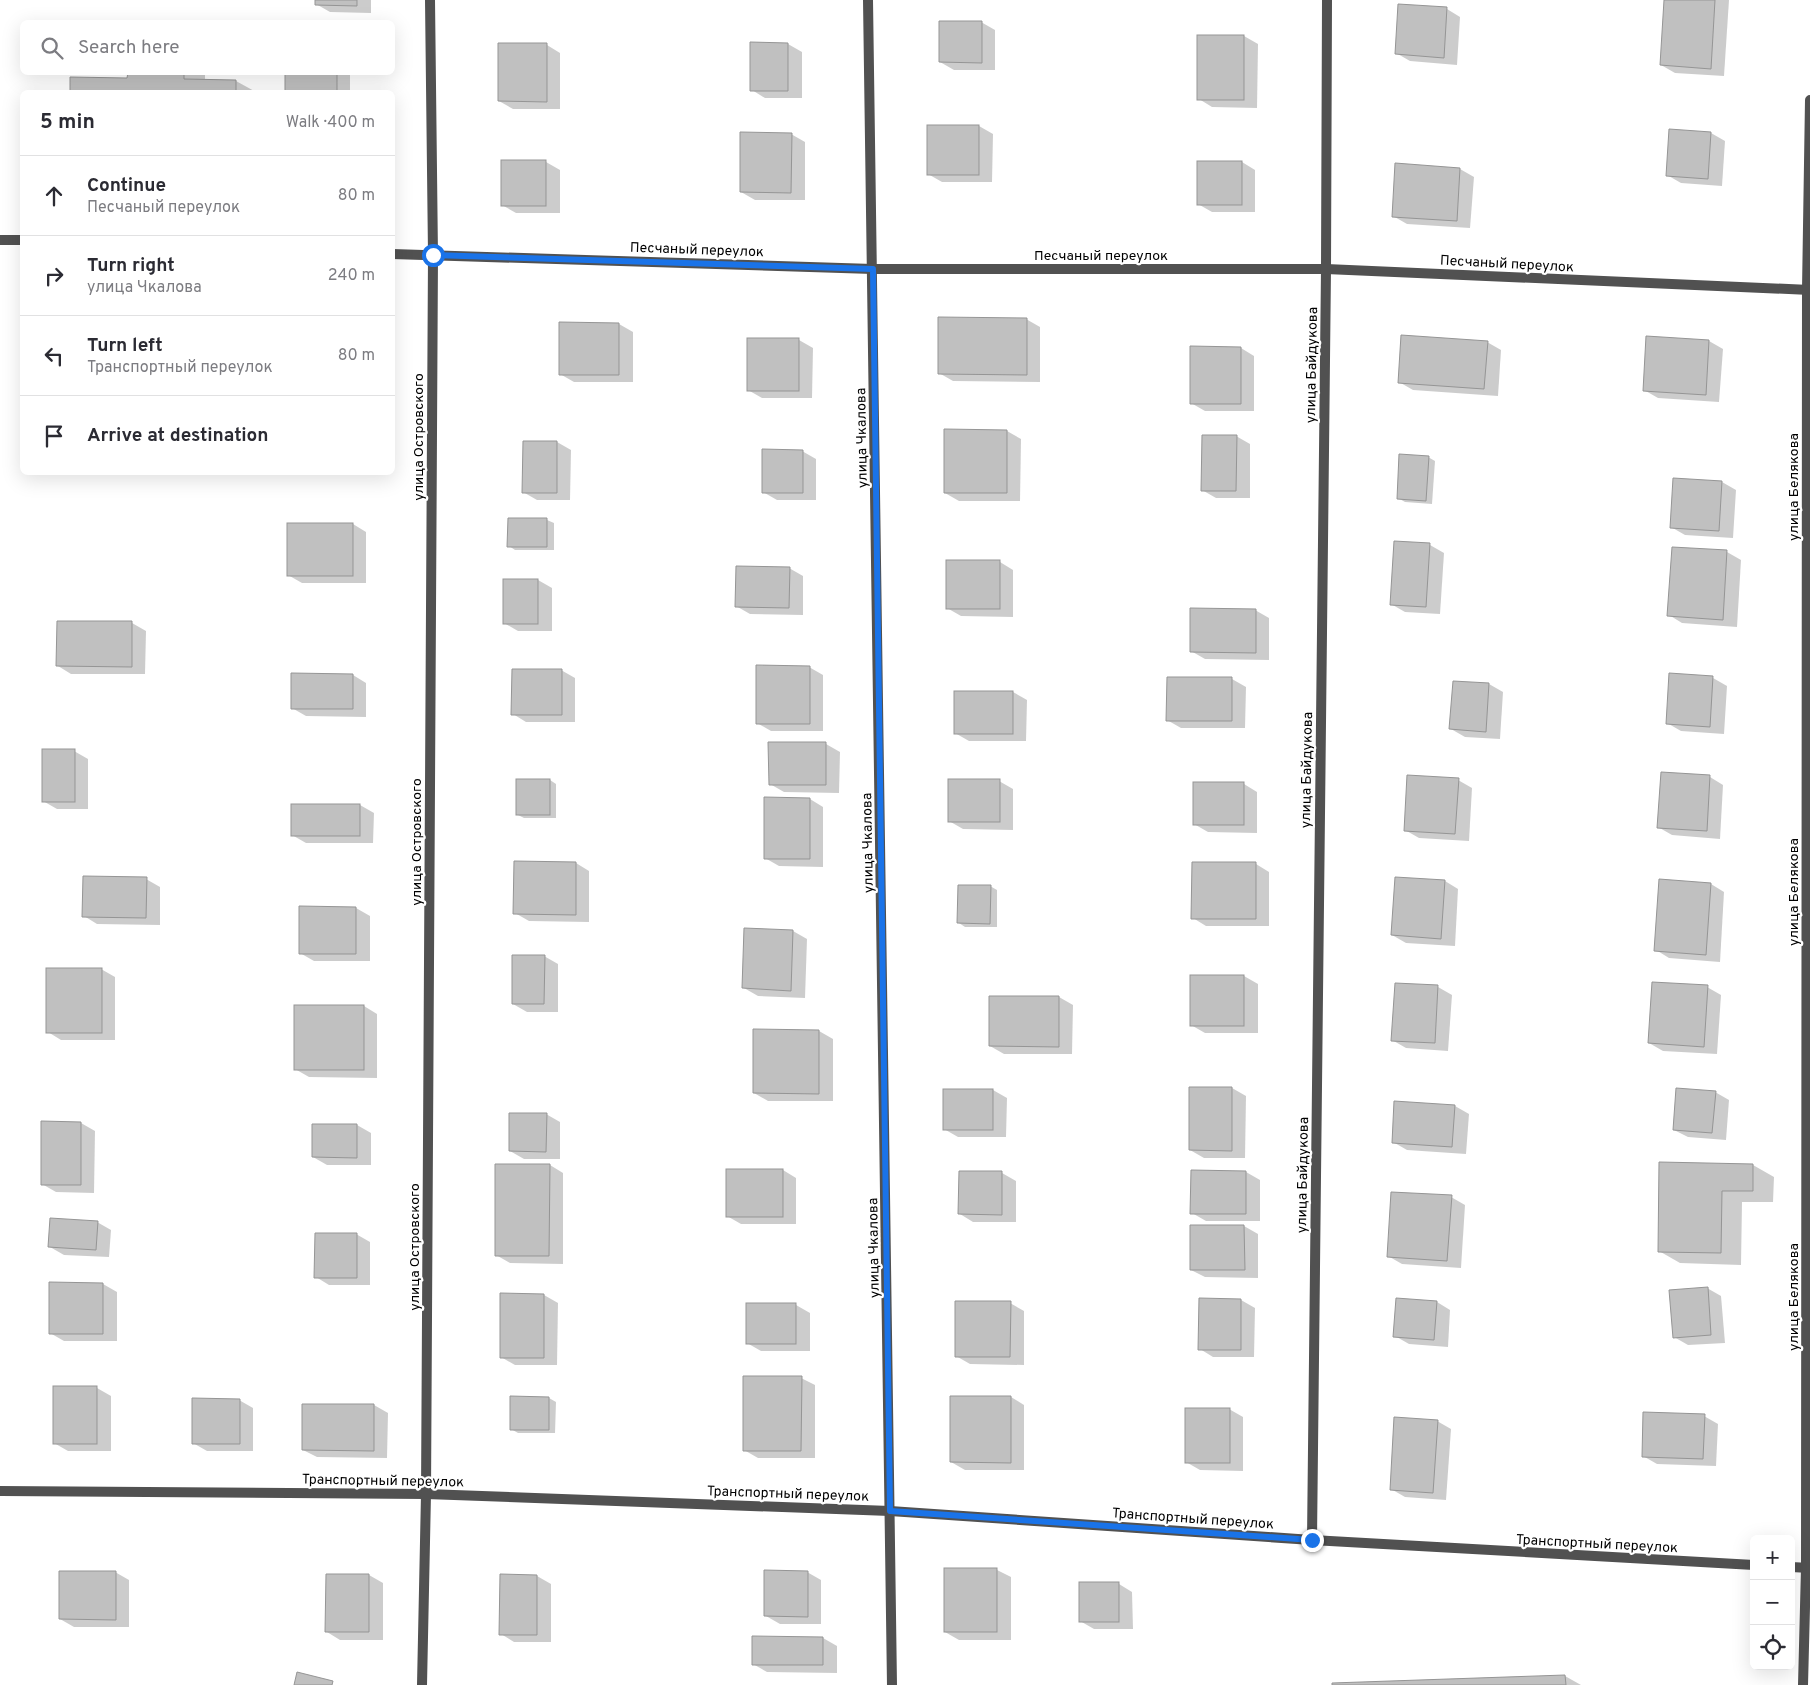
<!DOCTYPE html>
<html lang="en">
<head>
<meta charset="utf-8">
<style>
  :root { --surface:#fff; --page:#f7f7f7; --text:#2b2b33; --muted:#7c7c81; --line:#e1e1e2 }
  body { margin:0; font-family:Overpass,sans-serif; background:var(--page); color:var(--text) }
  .controls { position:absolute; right:15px; bottom:15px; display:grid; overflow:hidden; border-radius:8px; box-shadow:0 5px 20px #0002 }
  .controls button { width:45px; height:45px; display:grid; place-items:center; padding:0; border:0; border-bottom:1px solid var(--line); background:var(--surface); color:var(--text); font:25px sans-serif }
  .stop { position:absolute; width:15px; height:15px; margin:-11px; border:4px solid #1a73e8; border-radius:50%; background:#fff }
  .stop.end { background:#1a73e8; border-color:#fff; box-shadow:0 1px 5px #0008 }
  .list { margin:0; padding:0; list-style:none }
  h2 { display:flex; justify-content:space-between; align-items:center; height:65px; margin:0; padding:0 20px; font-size:21px }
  h2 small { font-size:16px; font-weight:400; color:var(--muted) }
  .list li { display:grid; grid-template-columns:32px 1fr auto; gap:15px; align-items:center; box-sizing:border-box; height:80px; padding:0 20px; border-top:1px solid var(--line) }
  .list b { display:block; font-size:19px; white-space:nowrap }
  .list p { margin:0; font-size:16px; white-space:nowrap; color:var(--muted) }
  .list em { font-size:16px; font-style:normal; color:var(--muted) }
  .icon { flex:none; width:28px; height:28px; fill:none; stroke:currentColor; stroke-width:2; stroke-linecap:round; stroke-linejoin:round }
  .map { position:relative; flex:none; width:1810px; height:1685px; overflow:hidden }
  .search { position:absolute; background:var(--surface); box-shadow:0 5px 20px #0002; left:20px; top:20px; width:375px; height:55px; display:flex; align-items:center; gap:12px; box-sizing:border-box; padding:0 18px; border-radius:8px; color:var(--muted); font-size:19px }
  .panel { position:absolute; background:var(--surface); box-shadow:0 5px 20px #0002; left:20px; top:90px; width:375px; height:385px; border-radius:8px }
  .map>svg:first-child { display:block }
  .shadow { fill:#0003 }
  .building { fill:#c0c0c0; stroke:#959595 }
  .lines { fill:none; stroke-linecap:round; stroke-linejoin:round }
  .minor { stroke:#515151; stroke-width:10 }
  .route { stroke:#1a73e8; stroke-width:6 }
  .labels { text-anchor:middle; stroke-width:4.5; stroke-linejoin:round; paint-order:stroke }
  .street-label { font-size:14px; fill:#000; stroke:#fff }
</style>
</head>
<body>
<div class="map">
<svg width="1810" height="1685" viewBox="0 0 1810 1685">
  <rect width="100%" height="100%" fill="#fff"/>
  <g class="shadow">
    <path d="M316 0H371V13L330 12 316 4Z"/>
    <path d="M1665 0H1729L1724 76 1675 73 1661 65Z"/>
    <path d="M1447 9 1460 17 1457 65 1410 61 1396 53Z"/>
    <path d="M981 22 995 30V70H954L940 62Z"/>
    <path d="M1244 36 1258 44 1257 108 1212 107 1199 99Z"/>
    <path d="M788 44 802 52V98H765L752 90Z"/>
    <path d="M547 45 560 53V109H513L499 101Z"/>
    <path d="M129 72H205V80L236 81 256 92H71V78L129 79Z"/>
    <rect x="286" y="72" width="64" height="20"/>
    <path d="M979 126 993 134 992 182H942L928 174Z"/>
    <path d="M1670 130 1711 133 1725 141 1722 186 1681 183 1667 175Z"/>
    <path d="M791 134 805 142V200H755L741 192Z"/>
    <path d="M546 162 560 170V213H516L502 205Z"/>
    <path d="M1242 162 1255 170V212H1212L1198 204Z"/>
    <path d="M1396 165 1460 169 1474 177 1470 228 1407 224 1393 216Z"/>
    <path d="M1026 319 1040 327V382L953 381 939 373Z"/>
    <path d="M619 324 633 332V382H574L560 374Z"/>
    <path d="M1648 337 1709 341 1723 349 1719 402 1658 398 1644 390Z"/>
    <path d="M799 340 813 348 812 398H762L748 390Z"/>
    <path d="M1487 342 1501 350 1498 396 1413 390 1399 382Z"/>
    <path d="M1241 348 1254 356V411H1205L1191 403Z"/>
    <path d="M1007 431 1021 439 1020 501H959L945 493Z"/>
    <path d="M1236 436 1250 444V498H1216L1202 490Z"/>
    <path d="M557 442 571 450 570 500H537L523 492Z"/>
    <path d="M802 451 816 459V500H777L763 492Z"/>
    <path d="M1428 457 1435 461 1432 504 1405 502 1398 498Z"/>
    <path d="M1674 479 1722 482 1736 490 1733 538 1685 535 1671 527Z"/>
    <path d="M509 519 547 520 554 523V550H515L509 546Z"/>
    <path d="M353 524 366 532V583H302L288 575Z"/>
    <path d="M1395 542 1430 545 1444 553 1440 614 1405 612 1391 604Z"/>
    <path d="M1673 548 1727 552 1741 560 1737 627 1682 623 1669 615Z"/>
    <path d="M1000 562 1013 570V617L961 616 947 608Z"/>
    <path d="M789 568 803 576V615L750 614 736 606Z"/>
    <path d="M504 580H538L552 588V631H518L504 623Z"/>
    <path d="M1255 610 1269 618V660L1205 659 1191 651Z"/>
    <path d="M132 623 146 631 145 674H71L58 666Z"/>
    <path d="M809 667 823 675V731H771L757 723Z"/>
    <path d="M561 670 575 678V722H526L513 714Z"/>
    <path d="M353 675 366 683V717L306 716 292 708Z"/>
    <path d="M1670 675 1713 678 1727 686 1724 734 1681 731 1667 723Z"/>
    <path d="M1232 679 1246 687 1245 728H1181L1167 720Z"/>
    <path d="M1489 684 1503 692 1500 739 1465 737 1451 729Z"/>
    <path d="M1013 692 1027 700 1026 741H969L955 733Z"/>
    <path d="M826 744 840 752 839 793 784 792 770 784Z"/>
    <path d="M74 751 88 759V809H57L43 801Z"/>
    <path d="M1710 777 1723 785 1720 839 1672 835 1658 827Z"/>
    <path d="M550 780 556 784V818H524L518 815Z"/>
    <path d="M1458 780 1472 788 1469 841 1419 838 1405 830Z"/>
    <path d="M999 781 1013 789V830L963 829 949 821Z"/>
    <path d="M1244 784 1257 792V833L1208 832 1194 824Z"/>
    <path d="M810 799 823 807V867L779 866 765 858Z"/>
    <path d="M360 805 374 813 373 843H306L292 835Z"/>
    <path d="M576 863 589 871V922L529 921 515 913Z"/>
    <path d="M1256 864 1269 872V926H1206L1193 918Z"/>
    <path d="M146 879 160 887V925L97 924 84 916Z"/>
    <path d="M1445 881 1458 889 1455 946 1406 943 1392 935Z"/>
    <path d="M1711 884 1724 892 1720 962 1669 958 1656 950Z"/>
    <path d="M990 886 997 890V927H965L959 923Z"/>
    <path d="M356 908 370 916V961H314L300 953Z"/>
    <path d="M793 931 807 939 805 998 758 996 744 988Z"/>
    <path d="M544 956 558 964V1012H527L513 1004Z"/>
    <path d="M101 969 115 977V1040H61L48 1032Z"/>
    <path d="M1244 976 1258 984V1033H1205L1191 1025Z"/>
    <path d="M1438 987 1452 995 1448 1051 1406 1048 1392 1040Z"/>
    <path d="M1707 987 1721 995 1717 1054 1663 1051 1649 1043Z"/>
    <path d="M1059 997 1073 1005 1072 1054H1004L990 1046Z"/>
    <path d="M364 1006 377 1014V1078L309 1077 295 1069Z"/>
    <path d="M819 1031 833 1039V1101H768L754 1093Z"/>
    <path d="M1232 1088 1246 1096 1245 1158H1204L1190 1150Z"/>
    <path d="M993 1090 1007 1098 1006 1137H958L944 1129Z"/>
    <path d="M1715 1092 1729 1100 1726 1140 1688 1137 1674 1130Z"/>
    <path d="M1396 1103 1455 1106 1469 1114 1466 1154 1407 1150 1393 1142Z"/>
    <path d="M546 1114 560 1122V1159H524L510 1151Z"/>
    <path d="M81 1123 95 1131 94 1193 56 1192 42 1184Z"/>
    <path d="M314 1125H357L371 1133V1165H327L313 1157Z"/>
    <path d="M1661 1163 1753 1165 1774 1177 1773 1202H1742L1741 1265 1680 1263 1659 1251Z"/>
    <path d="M550 1165 563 1173V1264L510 1263 496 1255Z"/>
    <path d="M783 1170 796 1178V1224H741L727 1216Z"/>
    <path d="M1246 1172 1260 1180V1221H1206L1192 1213Z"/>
    <path d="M960 1173H1002L1016 1181V1222H973L960 1214Z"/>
    <path d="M1451 1197 1465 1205 1461 1268 1402 1264 1388 1256Z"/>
    <path d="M97 1222 111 1230 109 1257 64 1255 50 1247Z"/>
    <path d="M1191 1226H1244L1258 1234V1278L1205 1277 1191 1270Z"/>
    <path d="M356 1234 370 1242V1285H329L316 1277Z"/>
    <path d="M103 1284 117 1292V1341H64L50 1333Z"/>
    <path d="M1707 1288 1721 1296 1725 1343 1688 1345 1674 1337Z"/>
    <path d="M544 1295 558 1303 557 1365H515L501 1357Z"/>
    <path d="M1241 1300 1255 1308 1254 1357H1213L1200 1349Z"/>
    <path d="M1437 1302 1450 1310 1448 1347 1409 1344 1395 1336Z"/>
    <path d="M1010 1303 1024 1311V1365L970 1364 956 1356Z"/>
    <path d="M748 1304 796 1305 810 1313V1351H761L747 1343Z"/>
    <path d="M801 1378 815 1385V1458H758L744 1450Z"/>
    <path d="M97 1388 111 1396V1451H68L54 1443Z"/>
    <path d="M511 1397 549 1398 556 1402 555 1433H518L511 1429Z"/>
    <path d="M1011 1397 1024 1405V1470H965L951 1462Z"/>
    <path d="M239 1400 253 1408V1451H207L193 1443Z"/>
    <path d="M374 1405 388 1413 387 1458 317 1457 303 1450Z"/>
    <path d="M1229 1409 1243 1417V1471L1200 1470 1186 1462Z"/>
    <path d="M1704 1416 1718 1424 1716 1466 1657 1464 1643 1456Z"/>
    <path d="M1437 1421 1451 1429 1446 1500 1405 1497 1391 1489Z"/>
    <path d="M946 1569 997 1570 1011 1577V1640H959L945 1632Z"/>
    <path d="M115 1572 129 1580V1627H74L60 1619Z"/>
    <path d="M807 1572 821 1580V1624H780L766 1616Z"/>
    <path d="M327 1575H369L383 1583V1640H340L327 1632Z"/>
    <path d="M501 1576H537L551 1584V1642H514L501 1634Z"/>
    <path d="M1119 1584 1132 1592 1133 1629H1094L1080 1621Z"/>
    <path d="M823 1638 837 1646V1673L767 1672 753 1664Z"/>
    <path d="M1565 1676 1581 1685H1334Z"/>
  </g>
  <g class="building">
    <path d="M315 0H357V6L315 5Z"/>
    <path d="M1664 0H1715L1711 69 1660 65Z"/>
    <path d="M1398 4 1447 7 1444 58 1395 54Z"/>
    <path d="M939 21H982V63L939 62Z"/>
    <rect x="1197" y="35" width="47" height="65"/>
    <path d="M750 42 788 43V91H750Z"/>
    <path d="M498 43H547V102L498 101Z"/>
    <path d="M128 72H184V79L236 80V92H70V77L127 78Z"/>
    <rect x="285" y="72" width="52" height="20"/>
    <rect x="927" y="125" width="52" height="50"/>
    <path d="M1669 129 1711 132 1708 179 1666 176Z"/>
    <path d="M740 132 792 133 791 193 740 192Z"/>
    <rect x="501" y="160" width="45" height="46"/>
    <rect x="1197" y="161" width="45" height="44"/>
    <path d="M1395 163 1460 168 1457 221 1392 217Z"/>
    <path d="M938 317 1027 318V375L938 374Z"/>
    <path d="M559 322 619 323V375H559Z"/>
    <path d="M1401 335 1488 341 1484 389 1398 383Z"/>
    <path d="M1646 336 1709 340 1706 395 1643 391Z"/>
    <rect x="747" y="338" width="52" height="53"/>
    <path d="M1190 346 1241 347V404H1190Z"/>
    <path d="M944 429 1007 430V493H944Z"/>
    <path d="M1202 435H1237L1236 491H1201Z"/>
    <path d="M523 441H557V493H522Z"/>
    <path d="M762 449 803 450V493H762Z"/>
    <path d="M1399 454 1429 456 1426 501 1397 499Z"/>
    <path d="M1673 478 1722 481 1719 531 1670 528Z"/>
    <path d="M508 518H547V547H507Z"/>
    <rect x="287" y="523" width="66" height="53"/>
    <path d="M1394 541 1430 543 1426 607 1390 605Z"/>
    <path d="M1672 547 1727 550 1723 620 1667 616Z"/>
    <rect x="946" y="560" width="54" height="49"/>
    <path d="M736 566 790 567 789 608 735 607Z"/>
    <rect x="503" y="579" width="35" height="45"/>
    <path d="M1190 608 1256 609V653L1190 652Z"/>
    <path d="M57 621H132V667L56 666Z"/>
    <path d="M756 665 810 666V724H756Z"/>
    <path d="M512 669H562V715H511Z"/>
    <path d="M291 673 353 674V709H291Z"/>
    <path d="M1669 673 1713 676 1710 727 1666 724Z"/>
    <path d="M1167 677H1232V721H1166Z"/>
    <path d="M1453 681 1489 683 1486 732 1449 729Z"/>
    <rect x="954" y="691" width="59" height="43"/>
    <path d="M768 742H826V785H769Z"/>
    <rect x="42" y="749" width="33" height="53"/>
    <path d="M1661 772 1710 775 1707 831 1657 828Z"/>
    <path d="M1407 775 1459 778 1455 834 1404 831Z"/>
    <rect x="516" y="779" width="34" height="36"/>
    <rect x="948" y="779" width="52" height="43"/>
    <rect x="1193" y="782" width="51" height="43"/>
    <path d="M764 797 810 798V859H764Z"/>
    <rect x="291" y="804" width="69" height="32"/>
    <path d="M514 861 576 862V915L513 914Z"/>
    <path d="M1192 862H1256V919H1191Z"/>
    <path d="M83 876 147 877 146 918 82 917Z"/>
    <path d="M1395 877 1445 880 1441 939 1391 935Z"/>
    <path d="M1659 879 1711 883 1706 955 1654 951Z"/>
    <path d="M958 885H991L990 924 957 923Z"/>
    <path d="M299 906 356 907V954H299Z"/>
    <path d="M744 928 793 930 791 991 742 988Z"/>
    <path d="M512 955H545L544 1004H512Z"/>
    <rect x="46" y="968" width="56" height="65"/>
    <rect x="1190" y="975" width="54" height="51"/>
    <path d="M1652 982 1708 985 1704 1047 1648 1043Z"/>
    <path d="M1395 983 1438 985 1435 1043 1391 1041Z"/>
    <path d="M989 996H1059V1047L989 1046Z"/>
    <rect x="294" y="1005" width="70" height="65"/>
    <path d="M753 1029 819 1030V1094L753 1093Z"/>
    <path d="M1189 1087H1232V1151L1189 1150Z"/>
    <path d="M1676 1088 1716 1091 1712 1133 1673 1130Z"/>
    <rect x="943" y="1089" width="50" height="41"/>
    <path d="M1394 1101 1455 1105 1452 1147 1392 1143Z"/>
    <path d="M509 1113H547L546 1152 509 1151Z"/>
    <path d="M41 1121 81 1122V1185H41Z"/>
    <path d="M312 1124H357V1158L312 1157Z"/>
    <path d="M1659 1162 1753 1164V1191H1722L1721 1253 1658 1252Z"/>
    <path d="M495 1164H550L549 1256H495Z"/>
    <rect x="726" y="1169" width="57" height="48"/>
    <path d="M1191 1170 1246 1171V1214H1190Z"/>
    <path d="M959 1171H1002V1215L958 1214Z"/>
    <path d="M1391 1192 1452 1195 1447 1261 1387 1257Z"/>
    <path d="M50 1218 98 1221 96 1250 48 1247Z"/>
    <path d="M1190 1225H1244L1245 1270H1190Z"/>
    <path d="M315 1233H357V1278H314Z"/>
    <path d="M49 1282 103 1283V1334H49Z"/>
    <path d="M1708 1287 1711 1335 1673 1338 1669 1290Z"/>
    <path d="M500 1293 544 1294V1358H500Z"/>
    <path d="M1199 1298 1241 1299V1350H1198Z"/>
    <path d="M1396 1298 1437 1301 1434 1340 1393 1337Z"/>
    <path d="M955 1301H1011L1010 1357H955Z"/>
    <rect x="746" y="1303" width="50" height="41"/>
    <path d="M743 1376H802L801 1451H743Z"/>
    <rect x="53" y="1386" width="44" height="58"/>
    <path d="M510 1396 549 1397V1430H510Z"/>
    <path d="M950 1396H1011V1463L950 1462Z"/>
    <path d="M192 1398 240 1399V1444H192Z"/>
    <path d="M302 1404H374V1451L302 1450Z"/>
    <rect x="1185" y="1408" width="45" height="55"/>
    <path d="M1643 1412 1705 1414 1703 1459 1642 1457Z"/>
    <path d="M1394 1417 1438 1420 1433 1493 1390 1490Z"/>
    <rect x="944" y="1568" width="53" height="64"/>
    <path d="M764 1570 808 1571V1617L764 1616Z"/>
    <path d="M59 1571H116V1620L59 1619Z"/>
    <path d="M326 1574H369V1632H325Z"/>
    <path d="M500 1574 537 1575V1635H499Z"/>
    <rect x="1079" y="1582" width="40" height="40"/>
    <path d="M752 1636 823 1637V1665H752Z"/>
    <path d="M297 1672 333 1681 332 1685H294Z"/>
    <path d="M1565 1675 1566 1685H1332V1683Z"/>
  </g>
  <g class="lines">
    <g class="minor">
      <path d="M868 0 892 1685"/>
      <path d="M0 240H22"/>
      <path d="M392 254 873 269H1326L1810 290"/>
      <path d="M0 1491 426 1494 890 1511 1312 1540 1754 1565"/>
      <path d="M1312 1540 1326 269 1327 0"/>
      <path d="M1791 1567 1810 1568"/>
      <path d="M422 1685 426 1494 433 255 430 0"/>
      <path d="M1803 1685 1806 1568 1807 290 1810 100"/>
    </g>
  </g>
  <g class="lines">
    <path class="route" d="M433 255 873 269 890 1511 1312 1540"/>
  </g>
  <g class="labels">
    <g class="street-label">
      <text transform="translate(697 249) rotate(2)" y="5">Песчаный переулок</text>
      <text x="1101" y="260">Песчаный переулок</text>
      <text transform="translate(1507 263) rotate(3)" y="5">Песчаный переулок</text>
      <text transform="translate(1311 365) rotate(-89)" y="5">улица Байдукова</text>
      <text transform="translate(418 437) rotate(-90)" y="5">улица Островского</text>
      <text transform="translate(861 438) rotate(-91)" y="5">улица Чкалова</text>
      <text transform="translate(1793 487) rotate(-90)" y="5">улица Белякова</text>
      <text transform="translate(1306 770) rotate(-89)" y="5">улица Байдукова</text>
      <text transform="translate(416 842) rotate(-90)" y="5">улица Островского</text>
      <text transform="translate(867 843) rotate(-91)" y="5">улица Чкалова</text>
      <text transform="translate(1793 892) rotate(-90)" y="5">улица Белякова</text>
      <text transform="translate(1302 1175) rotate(-89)" y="5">улица Байдукова</text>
      <text transform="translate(414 1247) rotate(-90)" y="5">улица Островского</text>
      <text transform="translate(873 1248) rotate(-91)" y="5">улица Чкалова</text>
      <text transform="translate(1793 1297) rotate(-90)" y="5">улица Белякова</text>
      <text transform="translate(383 1480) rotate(1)" y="5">Транспортный переулок</text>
      <text transform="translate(788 1493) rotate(2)" y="5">Транспортный переулок</text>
      <text transform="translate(1193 1518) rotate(4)" y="5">Транспортный переулок</text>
      <text transform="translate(1597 1543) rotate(3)" y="5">Транспортный переулок</text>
    </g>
  </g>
</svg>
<div class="controls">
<button>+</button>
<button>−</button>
<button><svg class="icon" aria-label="locate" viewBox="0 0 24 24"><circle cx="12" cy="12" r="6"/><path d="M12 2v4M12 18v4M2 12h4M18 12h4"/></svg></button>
</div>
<div class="stop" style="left:433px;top:255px"></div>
<div class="stop end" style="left:1312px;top:1540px"></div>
<div class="search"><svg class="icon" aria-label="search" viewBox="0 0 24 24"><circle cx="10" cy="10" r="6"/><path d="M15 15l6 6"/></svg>Search here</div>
<section class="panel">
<h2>5 min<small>Walk · 400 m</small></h2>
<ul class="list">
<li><svg class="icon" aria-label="ahead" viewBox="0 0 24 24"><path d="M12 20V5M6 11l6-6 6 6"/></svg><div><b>Continue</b><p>Песчаный переулок</p></div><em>80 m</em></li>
<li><svg class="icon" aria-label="right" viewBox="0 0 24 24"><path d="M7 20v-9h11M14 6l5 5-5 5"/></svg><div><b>Turn right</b><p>улица Чкалова</p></div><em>240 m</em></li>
<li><svg class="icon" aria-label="left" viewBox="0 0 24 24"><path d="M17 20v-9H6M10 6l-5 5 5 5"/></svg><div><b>Turn left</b><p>Транспортный переулок</p></div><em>80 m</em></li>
<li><svg class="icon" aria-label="arrive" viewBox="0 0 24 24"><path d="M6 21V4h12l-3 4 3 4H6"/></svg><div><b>Arrive at destination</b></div></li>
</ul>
</section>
</div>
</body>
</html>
